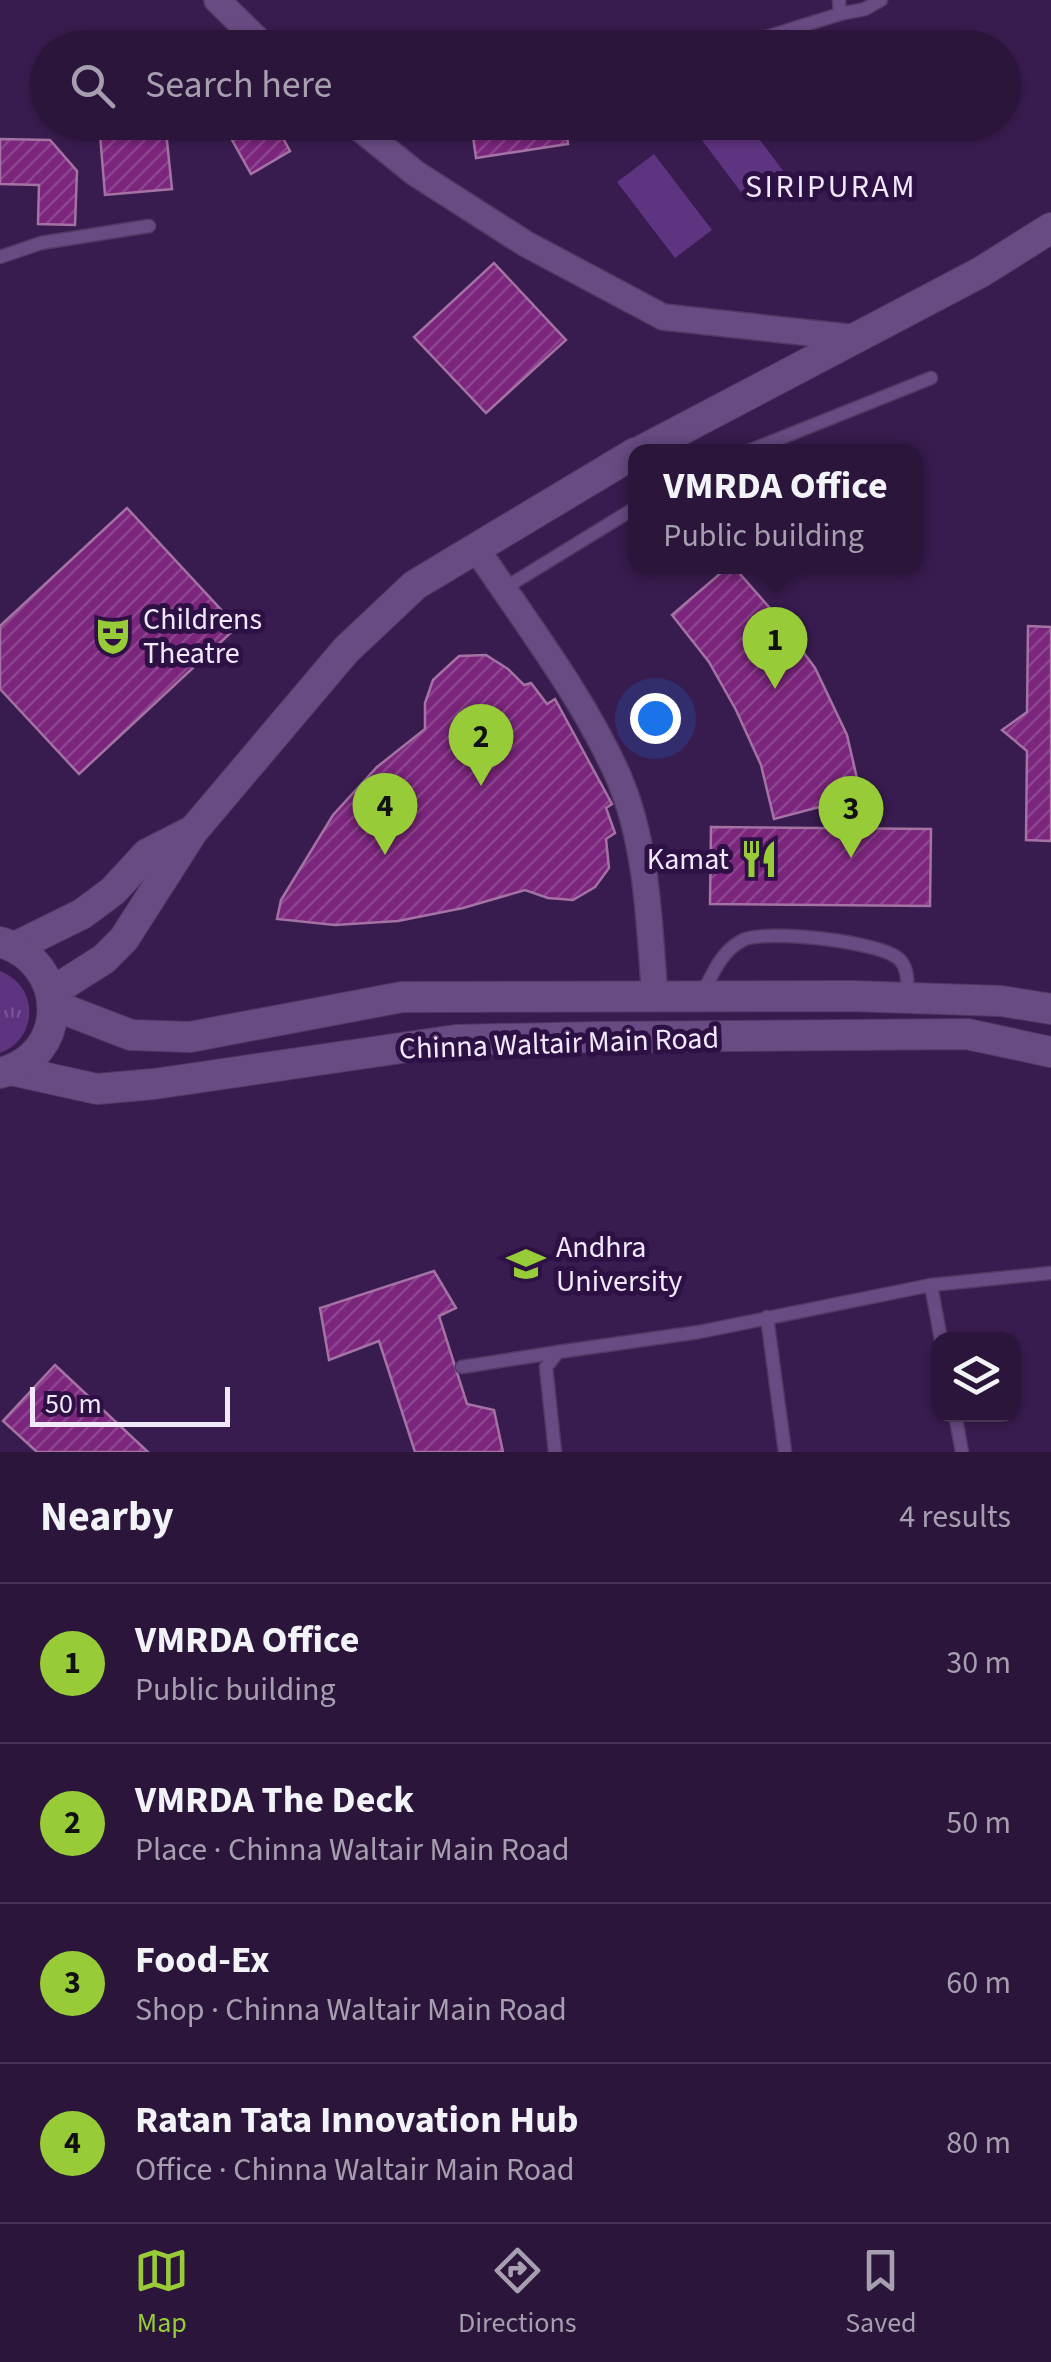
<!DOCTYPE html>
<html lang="en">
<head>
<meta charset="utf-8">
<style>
  :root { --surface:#2b153b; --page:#331e42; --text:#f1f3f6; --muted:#a69faf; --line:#473455; --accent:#97cc38 }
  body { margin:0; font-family:"Source Sans 3",sans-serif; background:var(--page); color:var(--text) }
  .controls { position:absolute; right:30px; bottom:30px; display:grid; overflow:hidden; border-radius:20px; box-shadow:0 2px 8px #0004 }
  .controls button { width:90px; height:90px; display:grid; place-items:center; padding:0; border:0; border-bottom:2px solid var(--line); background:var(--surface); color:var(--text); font:50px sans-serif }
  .scale { position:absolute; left:30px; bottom:25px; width:200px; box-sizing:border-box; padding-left:10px; border:5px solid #f1e8fb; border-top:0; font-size:28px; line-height:35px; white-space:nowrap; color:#f1e8fb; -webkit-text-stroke:8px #2e1144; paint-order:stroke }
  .you { position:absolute; left:655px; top:718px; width:35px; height:35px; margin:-25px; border:8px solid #fff; border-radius:50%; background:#1a73e8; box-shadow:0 0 0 15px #1a73e833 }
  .badge { display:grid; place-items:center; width:65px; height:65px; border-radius:50%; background:var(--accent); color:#111; font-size:32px; font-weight:700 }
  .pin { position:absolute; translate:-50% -82px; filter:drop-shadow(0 2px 5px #0008) }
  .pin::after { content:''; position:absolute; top:52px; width:35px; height:30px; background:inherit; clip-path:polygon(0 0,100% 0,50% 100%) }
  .popup { position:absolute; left:628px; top:444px; width:295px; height:130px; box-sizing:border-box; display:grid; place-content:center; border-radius:20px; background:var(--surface); filter:drop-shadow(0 2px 8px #0005); font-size:32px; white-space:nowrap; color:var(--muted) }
  .popup b { font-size:38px; color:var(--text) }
  .popup::after { content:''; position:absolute; left:50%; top:100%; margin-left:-20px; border:20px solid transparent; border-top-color:var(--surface) }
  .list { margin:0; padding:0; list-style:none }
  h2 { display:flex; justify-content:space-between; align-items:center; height:130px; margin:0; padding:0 40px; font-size:42px }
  h2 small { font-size:32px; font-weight:400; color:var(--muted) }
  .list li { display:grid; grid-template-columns:65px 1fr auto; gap:30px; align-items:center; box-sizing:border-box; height:160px; padding:0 40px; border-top:2px solid var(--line) }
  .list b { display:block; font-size:38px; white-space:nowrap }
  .list p { margin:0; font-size:32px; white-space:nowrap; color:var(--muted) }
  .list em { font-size:32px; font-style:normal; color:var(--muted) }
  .icon { flex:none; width:55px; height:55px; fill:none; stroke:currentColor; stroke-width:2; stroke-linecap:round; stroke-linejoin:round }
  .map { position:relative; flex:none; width:1051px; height:1452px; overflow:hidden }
  .search { position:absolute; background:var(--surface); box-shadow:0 2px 8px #0004; left:30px; right:30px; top:30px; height:110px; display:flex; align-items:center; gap:25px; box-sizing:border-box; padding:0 35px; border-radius:55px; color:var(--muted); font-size:38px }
  .sheet { height:770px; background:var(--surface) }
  nav { display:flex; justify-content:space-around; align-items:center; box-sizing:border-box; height:140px; border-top:2px solid var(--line); background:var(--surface); font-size:28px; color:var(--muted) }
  nav a { display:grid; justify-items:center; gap:5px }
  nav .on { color:var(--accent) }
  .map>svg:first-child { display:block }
  .grass { fill:url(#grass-tufts) }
  .pitch { fill:#5e3380 }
  .building { fill:url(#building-hatch); stroke:#a472a3; stroke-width:2.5 }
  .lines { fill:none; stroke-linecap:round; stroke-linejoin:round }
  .service-casing { stroke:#523964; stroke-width:15 }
  .minor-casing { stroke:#523964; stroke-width:28 }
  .tertiary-casing { stroke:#523964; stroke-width:32 }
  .service { stroke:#694b83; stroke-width:12 }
  .minor { stroke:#694b83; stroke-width:25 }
  .tertiary { stroke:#694b83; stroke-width:30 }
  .labels { text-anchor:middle; stroke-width:10; stroke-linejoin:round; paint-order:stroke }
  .poi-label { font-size:30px; fill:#f1e8fb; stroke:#2e1144; text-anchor:start }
  .street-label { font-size:30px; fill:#f1e8fb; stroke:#2e1144 }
  .neighbourhood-label { font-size:32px; letter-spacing:2.5px; fill:#f1e8fb; stroke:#2e1144 }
</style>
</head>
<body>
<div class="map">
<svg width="1051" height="1452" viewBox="0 0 1051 1452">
  <defs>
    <pattern id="grass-tufts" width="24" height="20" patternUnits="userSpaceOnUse" patternTransform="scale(2.5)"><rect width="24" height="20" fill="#5e3380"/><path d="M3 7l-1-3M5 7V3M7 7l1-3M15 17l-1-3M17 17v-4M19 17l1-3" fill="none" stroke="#765193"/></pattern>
    <pattern id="building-hatch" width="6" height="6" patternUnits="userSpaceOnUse" patternTransform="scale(2.5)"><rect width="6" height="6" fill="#7b257c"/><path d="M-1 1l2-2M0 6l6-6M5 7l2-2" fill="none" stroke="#8e4590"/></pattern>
  </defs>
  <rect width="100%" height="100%" fill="#391c4f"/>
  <path class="grass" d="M0 971C39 986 39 1038 0 1053Z"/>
  <g class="pitch">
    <path d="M689 123H747L784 172 747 200Z"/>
    <path d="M654 154 712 230 675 258 617 182Z"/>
  </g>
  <g class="building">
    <path d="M99 122H165L172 189 105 195Z"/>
    <path d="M249 122H274L290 151 251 174 232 140Z"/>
    <path d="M471 122H565L568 144 476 158Z"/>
    <path d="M0 139 50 140 77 171 75 225 38 224 39 185 0 184Z"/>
    <path d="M494 263 566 340 486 413 414 337Z"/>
    <path d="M127 508 237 627 79 774 0 689V626Z"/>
    <path d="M729 566H733L775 614 815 668 847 735 861 796 774 819 761 765 736 710 709 662 672 615Z"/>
    <path d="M1028 626 1051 627V841L1026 840 1027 751 1002 730 1027 712Z"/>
    <path d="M486 655 508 669 524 685 531 683 547 704 555 699 612 804 606 808 615 833 606 839 609 868 595 887 573 900 548 898 525 890 463 908 398 921 335 925 277 919 281 900 333 815 377 767 425 729V703L433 680 459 656Z"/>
    <path d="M711 827 931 829 930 906 710 904Z"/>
    <path d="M434 1271 456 1308 439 1316 467 1404 494 1410 503 1452H415L379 1341 329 1360 320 1308Z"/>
    <path d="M55 1365 148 1452H37L3 1421Z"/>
  </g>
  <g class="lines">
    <g class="service-casing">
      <g id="service">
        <path d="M839 0 840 14 865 9 881 0"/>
        <path d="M731 48 840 14"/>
        <path d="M0 257 41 243 149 226"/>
        <path d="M746 452 931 378"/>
        <path d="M503 589 635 508"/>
        <path d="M702 995C712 975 721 951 743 940 765 929 882 941 900 960 909 970 907 984 908 997"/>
        <path d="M931 1285 941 1340"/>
        <path d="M767 1317 785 1452"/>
        <path d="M462 1367 558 1352"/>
        <path d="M955 1414 962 1452"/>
        <path d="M555 1452 546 1367 558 1352 699 1332 931 1285 1051 1273"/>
      </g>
    </g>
    <g class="minor-casing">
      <g id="minor">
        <path d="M217 0 266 48"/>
        <path d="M352 122 415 173 526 244 663 317 857 338"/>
        <path d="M476 548C525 622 583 696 619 778 648 847 649 924 655 998"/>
      </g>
    </g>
    <g class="tertiary-casing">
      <g id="tertiary">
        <path d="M639 452 981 272 1051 228"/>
        <path d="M15 947 82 914 113 891 147 854 190 832"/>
        <path d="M52 992 104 959 124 939 193 831 346 650 415 585 635 453"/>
        <path d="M53 1005 131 1035 190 1037 402 997 851 996 1001 1001 1051 1009"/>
        <path d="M11 1070 97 1089 154 1084 456 1040 599 1037 967 1034 1051 1052"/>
        <path d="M0 1073C71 1056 69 962 0 942"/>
      </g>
    </g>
    <use href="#service" class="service"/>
    <use href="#minor" class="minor"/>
    <use href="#tertiary" class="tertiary"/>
  </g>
  <defs>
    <g id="theatre-bare" transform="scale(3)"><path d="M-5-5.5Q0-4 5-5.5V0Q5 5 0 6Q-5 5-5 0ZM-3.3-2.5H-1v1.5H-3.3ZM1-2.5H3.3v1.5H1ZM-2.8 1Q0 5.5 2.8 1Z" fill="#97cc38" stroke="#2e1144" stroke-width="2.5" paint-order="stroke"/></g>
    <g id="restaurant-bare" transform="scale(3)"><path d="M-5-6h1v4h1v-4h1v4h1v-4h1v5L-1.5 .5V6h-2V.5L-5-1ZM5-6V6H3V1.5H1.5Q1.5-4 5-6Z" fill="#97cc38" stroke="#2e1144" stroke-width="2.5" paint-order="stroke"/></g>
    <g id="university-bare" transform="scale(3)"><path d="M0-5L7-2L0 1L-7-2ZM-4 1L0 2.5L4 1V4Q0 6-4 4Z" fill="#97cc38" stroke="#2e1144" stroke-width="2.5" paint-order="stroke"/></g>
  </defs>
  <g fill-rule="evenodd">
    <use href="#theatre-bare" x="113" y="636"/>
    <use href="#restaurant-bare" x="759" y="859"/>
    <use href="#university-bare" x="526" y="1264"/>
  </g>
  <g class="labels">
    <g class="poi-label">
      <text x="143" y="629">Childrens<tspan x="143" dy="34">Theatre</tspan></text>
      <text x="729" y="869" text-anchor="end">Kamat</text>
      <text x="556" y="1257">Andhra<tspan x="556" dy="34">University</tspan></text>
    </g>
    <g class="street-label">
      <text transform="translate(559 1043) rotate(-2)" y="10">Chinna Waltair Main Road</text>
    </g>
    <g class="neighbourhood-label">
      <text x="831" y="197">SIRIPURAM</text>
    </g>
  </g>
</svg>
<div class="controls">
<button><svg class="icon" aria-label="layers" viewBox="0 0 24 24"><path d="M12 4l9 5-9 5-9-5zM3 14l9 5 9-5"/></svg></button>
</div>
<div class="scale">50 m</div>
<div class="you"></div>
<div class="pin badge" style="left:775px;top:689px">1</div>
<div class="popup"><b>VMRDA Office</b>Public building</div>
<div class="pin badge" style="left:481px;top:786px">2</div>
<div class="pin badge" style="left:851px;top:858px">3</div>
<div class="pin badge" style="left:385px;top:855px">4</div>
<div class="search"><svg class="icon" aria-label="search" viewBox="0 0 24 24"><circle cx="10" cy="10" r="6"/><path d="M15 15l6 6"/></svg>Search here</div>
</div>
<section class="sheet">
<h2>Nearby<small>4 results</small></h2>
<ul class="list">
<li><span class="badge">1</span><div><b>VMRDA Office</b><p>Public building</p></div><em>30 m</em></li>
<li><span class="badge">2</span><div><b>VMRDA The Deck</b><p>Place · Chinna Waltair Main Road</p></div><em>50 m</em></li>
<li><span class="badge">3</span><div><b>Food-Ex</b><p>Shop · Chinna Waltair Main Road</p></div><em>60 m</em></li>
<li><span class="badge">4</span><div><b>Ratan Tata Innovation Hub</b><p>Office · Chinna Waltair Main Road</p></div><em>80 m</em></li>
</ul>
</section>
<nav>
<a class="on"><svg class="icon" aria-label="map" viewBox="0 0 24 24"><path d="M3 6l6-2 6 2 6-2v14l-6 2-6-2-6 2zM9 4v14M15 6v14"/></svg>Map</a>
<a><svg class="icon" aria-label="directions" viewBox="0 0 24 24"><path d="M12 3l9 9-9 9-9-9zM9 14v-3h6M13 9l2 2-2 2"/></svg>Directions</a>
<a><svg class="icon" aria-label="saved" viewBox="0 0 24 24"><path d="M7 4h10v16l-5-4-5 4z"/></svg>Saved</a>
</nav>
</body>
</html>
